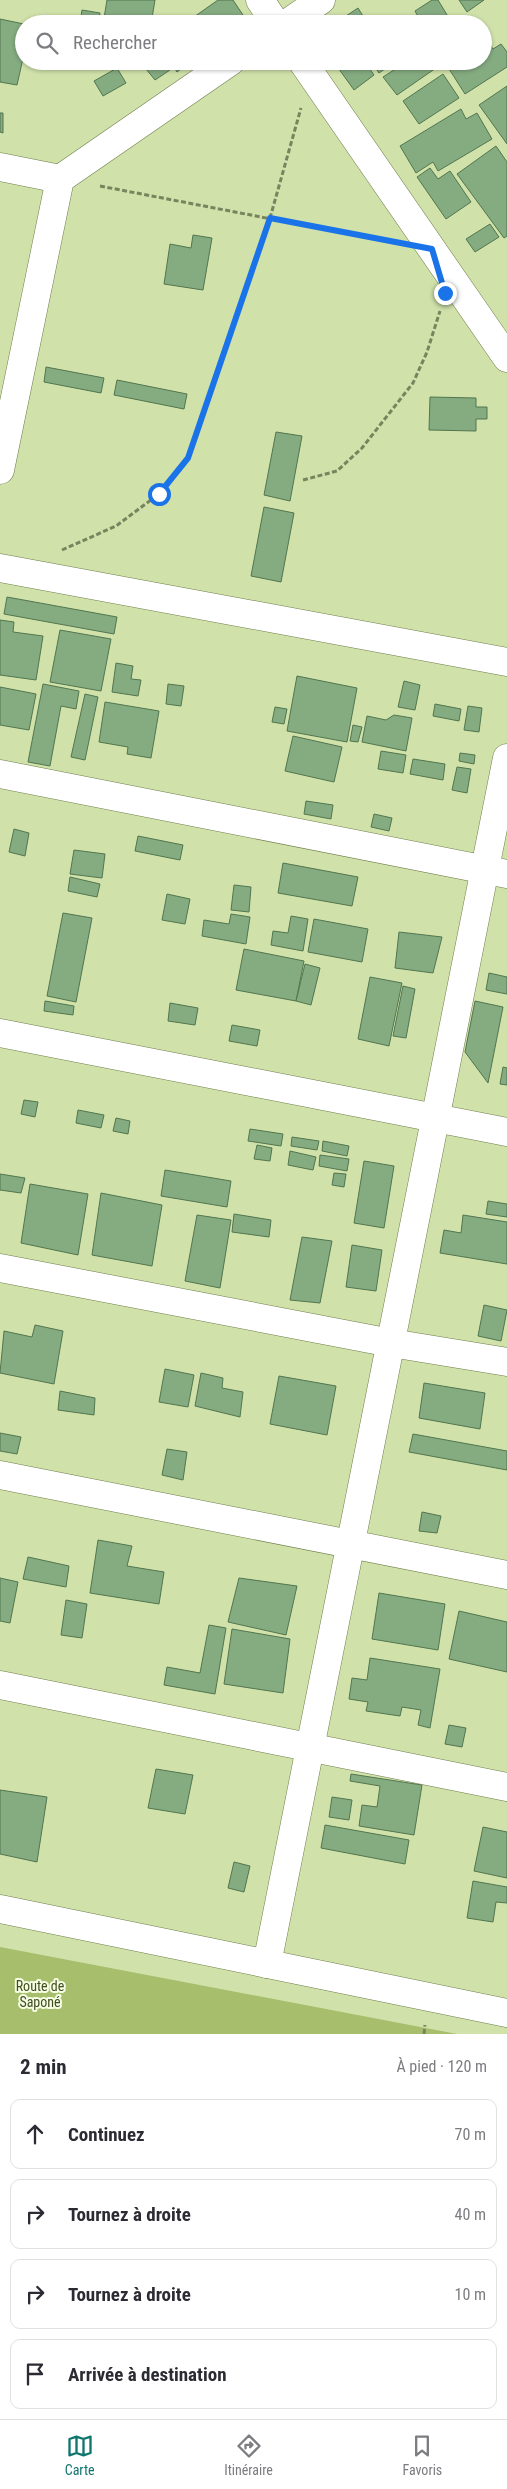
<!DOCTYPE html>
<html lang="fr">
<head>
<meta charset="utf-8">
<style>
  :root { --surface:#fff; --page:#f2f2f3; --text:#2b2b33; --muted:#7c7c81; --line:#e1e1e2; --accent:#0f766e }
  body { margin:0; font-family:"Roboto Condensed",sans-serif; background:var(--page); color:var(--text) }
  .stop { position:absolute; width:15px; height:15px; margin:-11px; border:4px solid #1a73e8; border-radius:50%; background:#fff }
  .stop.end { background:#1a73e8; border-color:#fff; box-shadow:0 1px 5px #0008 }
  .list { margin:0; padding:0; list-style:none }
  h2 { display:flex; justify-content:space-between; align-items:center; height:65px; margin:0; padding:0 20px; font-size:21px }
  h2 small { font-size:16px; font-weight:400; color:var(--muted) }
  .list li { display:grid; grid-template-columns:32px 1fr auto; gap:15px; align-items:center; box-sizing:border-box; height:70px; margin:0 10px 10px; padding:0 10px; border:1px solid var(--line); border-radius:10px }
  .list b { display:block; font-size:19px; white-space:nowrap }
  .list em { font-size:16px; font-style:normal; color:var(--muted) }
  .icon { flex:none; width:28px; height:28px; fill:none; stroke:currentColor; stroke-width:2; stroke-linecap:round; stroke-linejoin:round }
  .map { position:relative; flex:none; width:507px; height:2034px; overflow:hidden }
  .search { position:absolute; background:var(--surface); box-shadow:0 1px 4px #0004; left:15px; right:15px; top:15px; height:55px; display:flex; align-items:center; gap:12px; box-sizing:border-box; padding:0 18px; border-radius:28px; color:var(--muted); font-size:19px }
  .sheet { height:385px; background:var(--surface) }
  nav { display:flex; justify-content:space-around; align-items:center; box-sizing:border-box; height:70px; border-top:1px solid var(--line); background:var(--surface); font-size:14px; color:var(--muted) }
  nav a { display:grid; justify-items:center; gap:2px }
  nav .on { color:var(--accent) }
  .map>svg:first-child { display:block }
  .green { fill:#a7be6c }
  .building { fill:#85ab81; stroke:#52764e }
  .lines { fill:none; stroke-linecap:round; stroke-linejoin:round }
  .minor-casing { stroke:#6f7e4b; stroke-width:29 }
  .path { stroke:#78845d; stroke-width:3; stroke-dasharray:5 2.5; stroke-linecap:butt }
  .minor { stroke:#fff; stroke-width:28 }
  .route { stroke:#1a73e8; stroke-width:6 }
  .labels { text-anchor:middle; stroke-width:4; stroke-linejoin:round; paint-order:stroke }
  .park-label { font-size:14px; fill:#424d22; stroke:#f5fee2 }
</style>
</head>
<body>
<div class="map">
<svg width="507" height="2034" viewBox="0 0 507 2034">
  <rect width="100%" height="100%" fill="#d0e1aa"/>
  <path class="green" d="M0 1947 457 2034H0Z"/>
  <g class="building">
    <path d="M107 0H155L151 24H103Z"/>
    <path d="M218 0H233L243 15 230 24H184Z"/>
    <path d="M432 0H438L452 23 422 24 415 11Z"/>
    <path d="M459 0H484L467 12Z"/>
    <path d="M358 8 368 24H334Z"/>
    <path d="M82 10 100 13 98 24H80Z"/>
    <path d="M0 19 24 24V54L17 85 0 82Z"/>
    <path d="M483 34 493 49 501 44 507 52V67L465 94 444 61H483Z"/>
    <path d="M157 61H164L170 70 155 80 146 69Z"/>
    <path d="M170 61H192L177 72Z"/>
    <path d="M340 61H357L359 64 365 62 374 75 354 90 336 65Z"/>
    <path d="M371 61H390L392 64 379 73Z"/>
    <path d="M408 61H432L436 68 397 95 383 77Z"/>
    <path d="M117 68 126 83 103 96 94 81Z"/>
    <path d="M443 74 459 98 419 124 403 101Z"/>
    <path d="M507 86V144L479 105Z"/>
    <path d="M461 109 466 119 477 113 492 139 438 171 433 162 416 173 400 146Z"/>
    <path d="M0 113H3V133L0 132Z"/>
    <path d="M496 146 507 162V236L504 238 457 174Z"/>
    <path d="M430 168 438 179 450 171 471 202 446 219 417 177Z"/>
    <path d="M490 224 499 237 475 252 466 239Z"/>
    <path d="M193 235 212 238 203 290 164 284 170 244 191 248Z"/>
    <path d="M46 367 104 378 101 393 44 382Z"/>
    <path d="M117 380 187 394 184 409 114 395Z"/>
    <path d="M430 397 476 398V407H487V419H476V431L429 430Z"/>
    <path d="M276 432 302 436 290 501 264 495Z"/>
    <path d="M264 507 294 513 281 582 251 576Z"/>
    <path d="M7 597 117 617 114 634 4 614Z"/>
    <path d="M0 620 14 622 13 632 43 636 36 680 0 675Z"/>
    <path d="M60 630 111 639 101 691 50 682Z"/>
    <path d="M116 663 133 666 131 679 141 680 138 696 112 692Z"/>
    <path d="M297 676 357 688 347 742 287 731Z"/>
    <path d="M404 681 420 685 415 710 398 707Z"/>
    <path d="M43 684 79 691 76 709 61 706 50 766 28 762Z"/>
    <path d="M168 684 184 686 181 706 166 704Z"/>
    <path d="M0 687 36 694 29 730 0 725Z"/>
    <path d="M85 694 98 697 85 760 71 757Z"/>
    <path d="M105 702 159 711 151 758 127 754 128 747 99 742Z"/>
    <path d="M435 704 461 709 459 721 433 716Z"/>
    <path d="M468 706 482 708 479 732 464 730Z"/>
    <path d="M275 707 287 709 284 724 272 722Z"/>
    <path d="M394 715 412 718 406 751 362 742 367 716 386 720Z"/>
    <path d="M353 725 362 727 358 742 350 741Z"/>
    <path d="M293 736 342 747 334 782 285 771Z"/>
    <path d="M381 751 406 755 403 773 378 769Z"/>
    <path d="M460 753 475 755 474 764 459 761Z"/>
    <path d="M413 759 445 764 443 780 410 774Z"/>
    <path d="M457 767 471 769 467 793 452 790Z"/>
    <path d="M306 801 333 805 331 819 304 814Z"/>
    <path d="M374 814 392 818 389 831 371 827Z"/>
    <path d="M14 829 29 833 25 856 9 852Z"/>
    <path d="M138 836 183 845 180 860 135 851Z"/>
    <path d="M74 850 105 854 102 878 70 874Z"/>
    <path d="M283 863 358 877 352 906 278 893Z"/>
    <path d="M70 877 100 884 97 897 68 891Z"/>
    <path d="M234 885 251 887 249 912 231 910Z"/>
    <path d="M167 894 190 899 185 924 162 920Z"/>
    <path d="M63 913 92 918 76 1002 47 996Z"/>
    <path d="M231 914 250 917 246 944 202 936 204 920 229 924Z"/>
    <path d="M291 916 308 919 303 951 271 945 273 931 288 933Z"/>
    <path d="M314 919 368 929 362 962 308 952Z"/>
    <path d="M399 932 442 937 433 973 395 968Z"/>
    <path d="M244 949 304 961 296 1001 236 990Z"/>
    <path d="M305 964 320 968 311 1005 296 1001Z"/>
    <path d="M489 973 507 977V994L486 990Z"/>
    <path d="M370 977 402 983 389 1046 358 1039Z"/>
    <path d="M403 986 415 989 406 1038 393 1036Z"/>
    <path d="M45 1001 74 1006 73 1015 44 1011Z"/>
    <path d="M475 1001 503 1007 488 1083 465 1052Z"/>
    <path d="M170 1003 198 1008 195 1025 168 1021Z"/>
    <path d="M232 1025 260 1030 257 1046 229 1041Z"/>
    <path d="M503 1067 507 1068V1085L500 1084Z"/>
    <path d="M24 1100 38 1102 35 1117 21 1114Z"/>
    <path d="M78 1110 104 1115 101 1128 76 1123Z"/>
    <path d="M116 1118 130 1121 128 1134 113 1131Z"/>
    <path d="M250 1129 283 1134 281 1146 248 1141Z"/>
    <path d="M292 1137 319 1141 317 1150 291 1146Z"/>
    <path d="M323 1141 349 1146 347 1156 322 1151Z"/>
    <path d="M257 1145 272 1148 270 1161 254 1159Z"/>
    <path d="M290 1151 316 1157 313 1170 288 1165Z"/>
    <path d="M320 1155 349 1159 347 1171 319 1166Z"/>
    <path d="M364 1161 394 1166 384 1228 354 1223Z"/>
    <path d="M165 1170 231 1181 227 1207 161 1196Z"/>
    <path d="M334 1173 346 1174 344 1187 332 1185Z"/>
    <path d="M0 1174 25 1178 21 1193 0 1190Z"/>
    <path d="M30 1184 88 1194 78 1255 21 1243Z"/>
    <path d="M101 1193 162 1205 152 1266 92 1255Z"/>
    <path d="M488 1201 507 1204V1217L486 1214Z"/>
    <path d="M234 1214 271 1220 269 1237 232 1232Z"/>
    <path d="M197 1215 231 1220 220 1288 185 1281Z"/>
    <path d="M463 1215 507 1222V1264L440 1253 444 1230 461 1233Z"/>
    <path d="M302 1237 332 1241 320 1303 290 1300Z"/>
    <path d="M352 1245 382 1250 376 1291 346 1287Z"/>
    <path d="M484 1305 507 1310 501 1341 478 1336Z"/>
    <path d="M35 1325 63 1331 54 1384 0 1373 4 1331 32 1337Z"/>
    <path d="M165 1369 194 1375 188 1407 159 1402Z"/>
    <path d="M201 1373 223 1378 222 1388 243 1392 240 1417 195 1406Z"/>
    <path d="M279 1376 336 1386 327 1435 270 1424Z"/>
    <path d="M424 1383 485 1393 480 1429 419 1418Z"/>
    <path d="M60 1391 95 1398 94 1415 58 1410Z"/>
    <path d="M0 1433 21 1437 17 1454 0 1451Z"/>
    <path d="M413 1434 507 1451V1470L409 1452Z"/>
    <path d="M167 1449 187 1452 183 1480 162 1475Z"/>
    <path d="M422 1512 441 1516 437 1533 419 1531Z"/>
    <path d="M98 1540 132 1546 127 1566 164 1572 159 1604 90 1593Z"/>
    <path d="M28 1557 69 1566 66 1587 23 1579Z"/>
    <path d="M0 1578 18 1582 10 1623 0 1621Z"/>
    <path d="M239 1578 297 1586 286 1635 228 1622Z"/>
    <path d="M379 1593 445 1604 438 1650 372 1639Z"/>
    <path d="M66 1600 87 1604 82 1638 61 1635Z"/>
    <path d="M459 1611 507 1622V1672L449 1659Z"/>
    <path d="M209 1625 226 1628 215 1694 164 1685 167 1667 200 1673Z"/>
    <path d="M232 1629 290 1639 283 1693 224 1684Z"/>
    <path d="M370 1658 440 1669 430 1728 418 1725 421 1710 402 1707 400 1716 366 1711 368 1702 349 1699 352 1678 367 1680Z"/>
    <path d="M449 1725 466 1728 462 1747 445 1744Z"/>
    <path d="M156 1769 193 1775 185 1814 148 1808Z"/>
    <path d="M351 1774 422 1785 414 1835 359 1826 362 1805 377 1807 380 1786 350 1781Z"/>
    <path d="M0 1790 47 1797 37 1862 0 1854Z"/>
    <path d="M332 1797 352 1800 349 1820 329 1817Z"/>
    <path d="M325 1825 409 1840 405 1864 321 1848Z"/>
    <path d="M483 1827 507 1832V1878L474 1871Z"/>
    <path d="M234 1862 250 1866 244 1892 228 1888Z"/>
    <path d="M473 1881 507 1887V1903L496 1902 493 1922 467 1918Z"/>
  </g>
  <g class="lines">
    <g class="minor-casing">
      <g id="minor">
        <path d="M260 0 276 24"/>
        <path d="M286 24 321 0"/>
        <path d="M302 61 507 358"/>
        <path d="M0 167 60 179"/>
        <path d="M0 470 60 179 231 61"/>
        <path d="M0 568 507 662"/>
        <path d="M0 774 507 874"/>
        <path d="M0 1033 507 1132"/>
        <path d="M0 1268 391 1343 507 1362"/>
        <path d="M0 1475 507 1575"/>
        <path d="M0 1685 507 1787"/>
        <path d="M0 1909 507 2013"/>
        <path d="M267 1964 507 758"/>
      </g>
    </g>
    <g class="path">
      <path d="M100 186 391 242"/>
      <path d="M303 480 337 471 362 448 413 383 427 352 440 311"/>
      <path d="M62 550 116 526 159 494 188 459 270 218 301 108"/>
      <path d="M424 2034 425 2025"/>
    </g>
    <use href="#minor" class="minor"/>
  </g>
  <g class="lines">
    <path class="route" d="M159 494 188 458 270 218 432 249 445 293"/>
  </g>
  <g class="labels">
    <g class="park-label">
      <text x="40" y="1991">Route de<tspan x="40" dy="16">Saponé</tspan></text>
    </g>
  </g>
</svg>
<div class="stop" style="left:159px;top:494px"></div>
<div class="stop end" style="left:445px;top:293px"></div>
<div class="search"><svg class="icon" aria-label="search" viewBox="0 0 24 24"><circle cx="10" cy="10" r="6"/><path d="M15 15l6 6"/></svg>Rechercher</div>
</div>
<section class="sheet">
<h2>2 min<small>À pied · 120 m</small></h2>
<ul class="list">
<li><svg class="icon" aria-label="ahead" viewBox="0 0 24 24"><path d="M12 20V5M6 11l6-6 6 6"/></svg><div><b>Continuez</b></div><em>70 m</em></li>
<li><svg class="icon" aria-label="right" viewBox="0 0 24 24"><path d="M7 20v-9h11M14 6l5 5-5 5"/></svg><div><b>Tournez à droite</b></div><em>40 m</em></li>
<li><svg class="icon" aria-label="right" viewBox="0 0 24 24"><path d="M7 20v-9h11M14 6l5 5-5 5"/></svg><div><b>Tournez à droite</b></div><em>10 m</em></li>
<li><svg class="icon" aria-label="arrive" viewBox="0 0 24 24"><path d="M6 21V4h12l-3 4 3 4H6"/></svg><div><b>Arrivée à destination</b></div></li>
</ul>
</section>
<nav>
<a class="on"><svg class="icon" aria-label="map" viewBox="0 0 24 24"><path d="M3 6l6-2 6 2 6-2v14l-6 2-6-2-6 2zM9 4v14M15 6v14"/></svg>Carte</a>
<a><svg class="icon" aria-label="directions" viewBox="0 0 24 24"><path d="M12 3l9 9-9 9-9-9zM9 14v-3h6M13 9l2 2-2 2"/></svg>Itinéraire</a>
<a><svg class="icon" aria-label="saved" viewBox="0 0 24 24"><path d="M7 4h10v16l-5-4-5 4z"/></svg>Favoris</a>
</nav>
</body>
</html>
